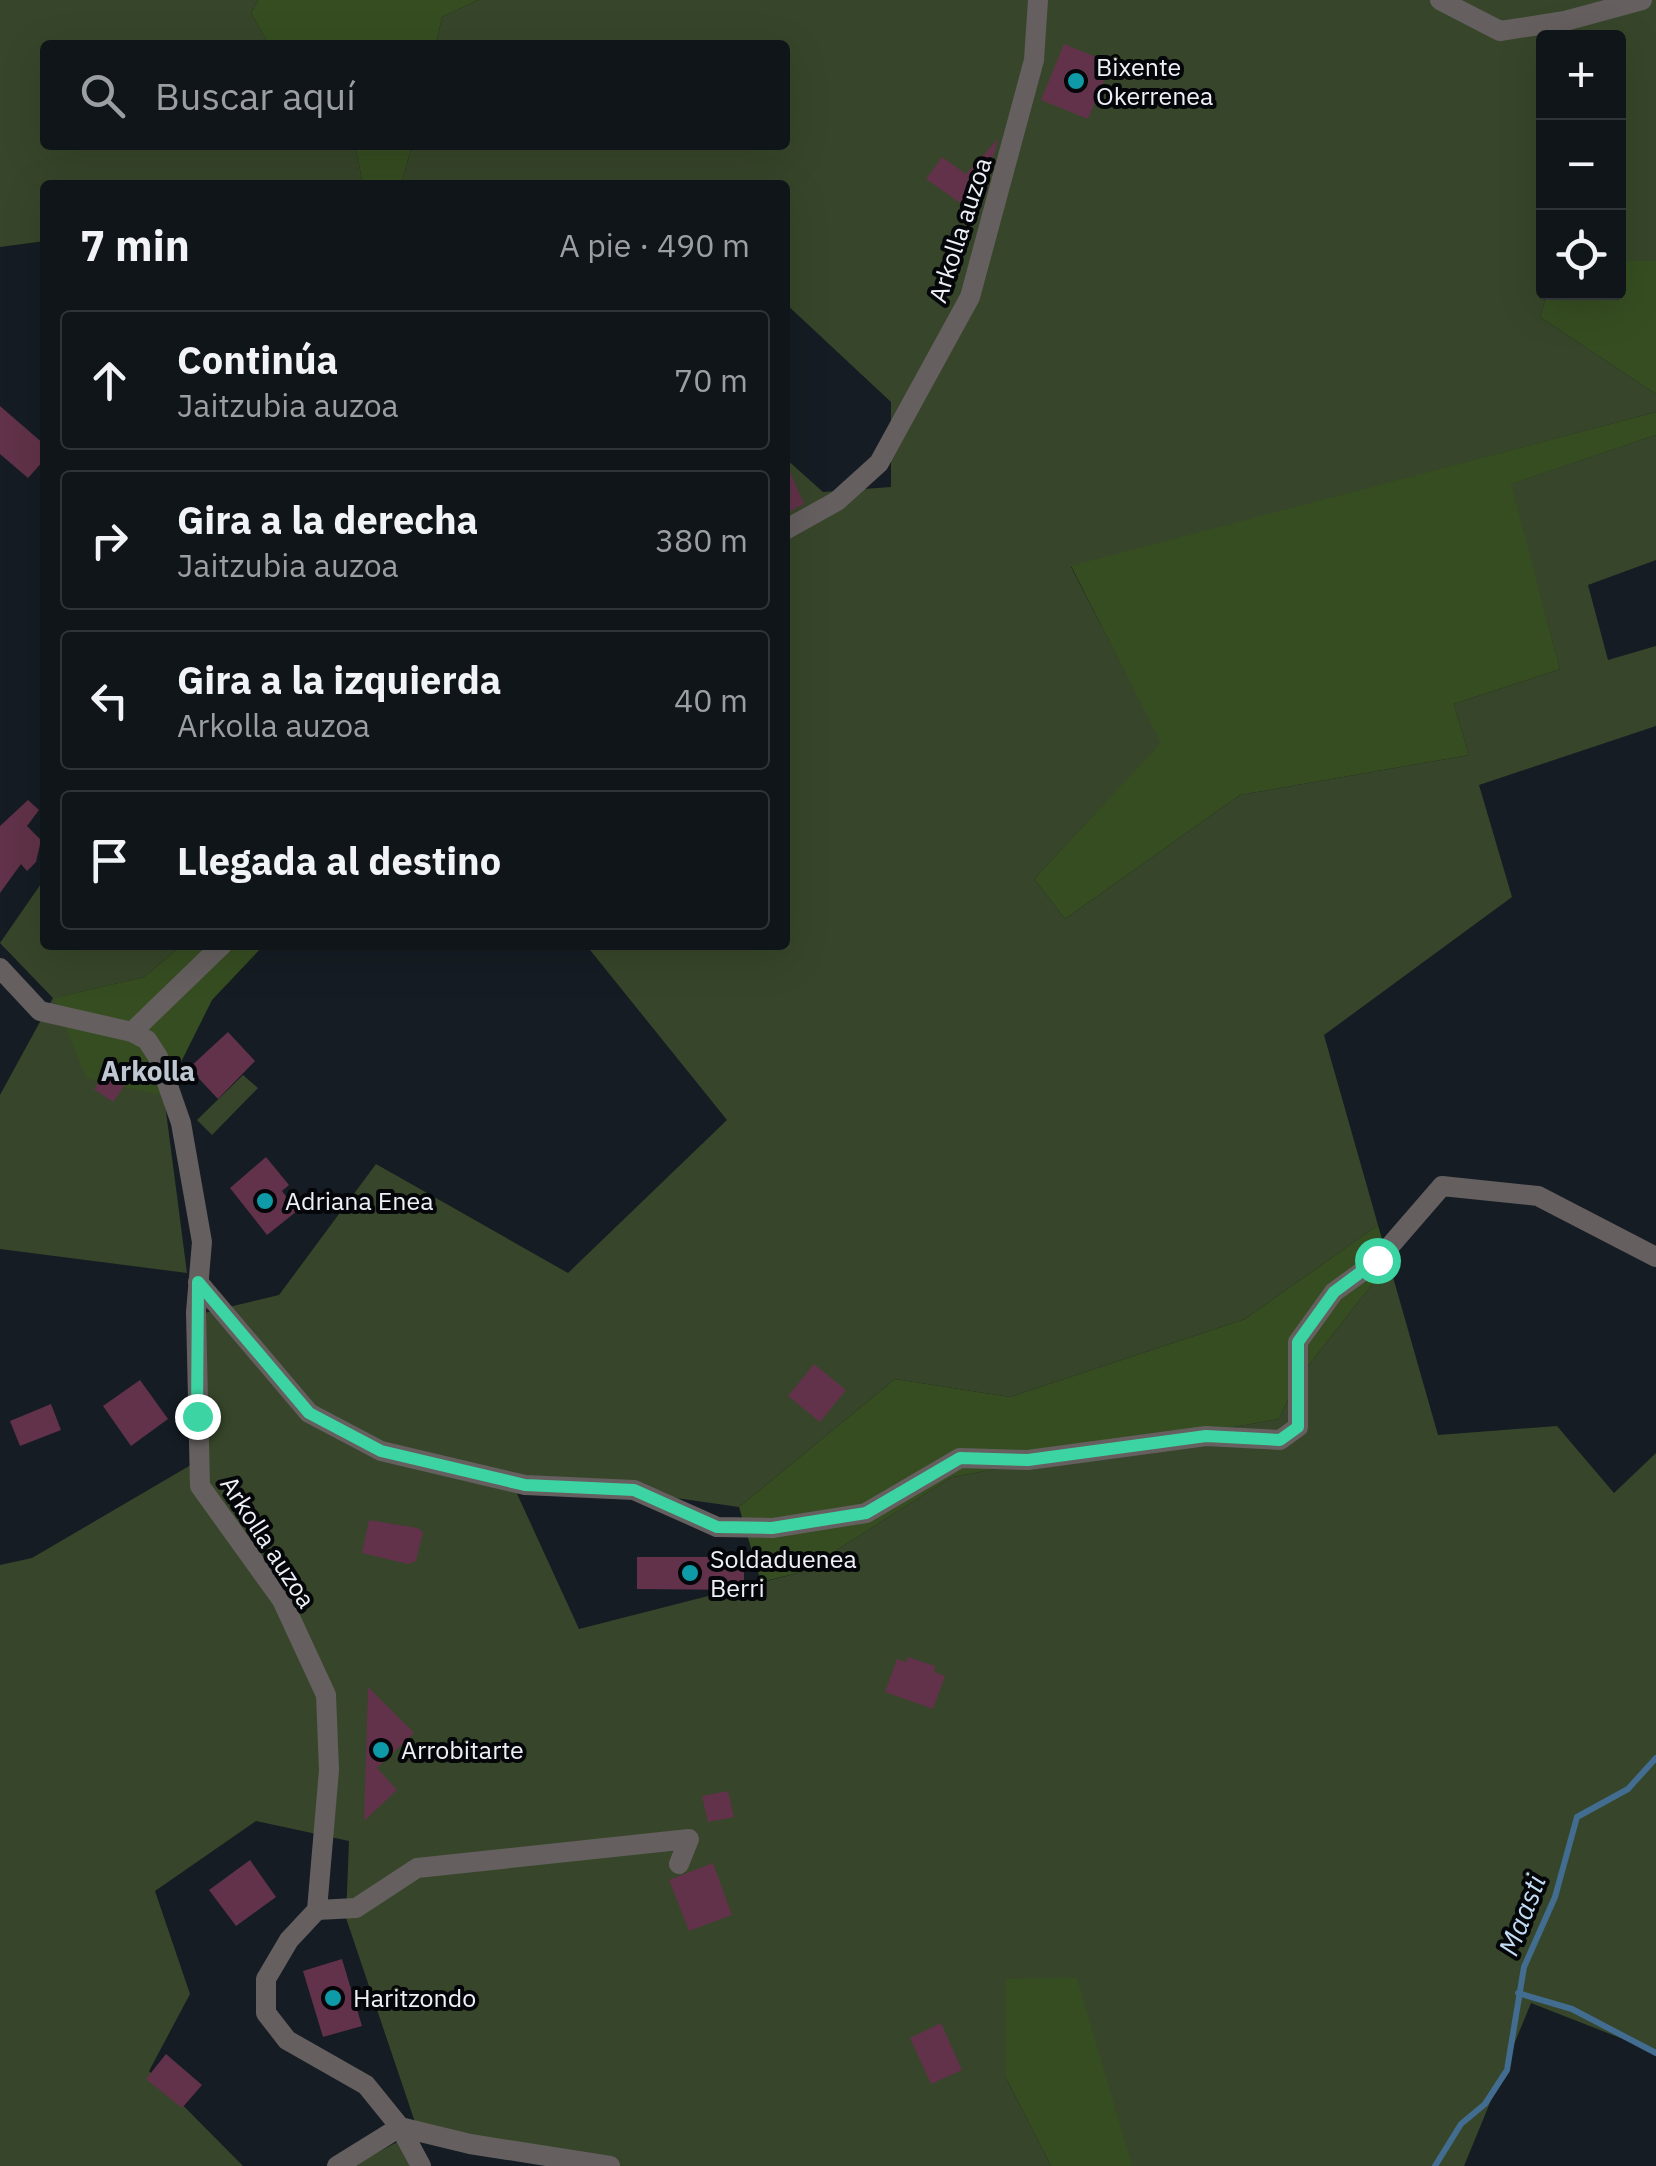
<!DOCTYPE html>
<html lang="es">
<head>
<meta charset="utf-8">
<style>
  :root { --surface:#10151a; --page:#1e2227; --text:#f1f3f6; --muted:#9c9fa2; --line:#303439 }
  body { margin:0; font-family:"IBM Plex Sans",sans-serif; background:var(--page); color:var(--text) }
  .controls { position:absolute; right:30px; top:30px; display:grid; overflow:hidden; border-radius:10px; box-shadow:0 10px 40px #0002 }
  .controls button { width:90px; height:90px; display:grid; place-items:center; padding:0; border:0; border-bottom:2px solid var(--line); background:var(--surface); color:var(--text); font:50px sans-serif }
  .stop { position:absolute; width:30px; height:30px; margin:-22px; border:8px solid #3dd4a3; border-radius:50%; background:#fff }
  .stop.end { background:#3dd4a3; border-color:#fff; box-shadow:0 2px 10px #0008 }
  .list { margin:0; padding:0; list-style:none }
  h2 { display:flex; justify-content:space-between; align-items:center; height:130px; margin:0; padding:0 40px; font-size:42px }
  h2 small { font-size:32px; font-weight:400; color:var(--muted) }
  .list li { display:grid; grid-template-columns:65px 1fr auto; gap:30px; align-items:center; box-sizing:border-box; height:140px; margin:0 20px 20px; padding:0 20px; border:2px solid var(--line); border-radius:10px }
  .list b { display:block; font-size:38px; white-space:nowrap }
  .list p { margin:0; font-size:32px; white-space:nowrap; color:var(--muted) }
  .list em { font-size:32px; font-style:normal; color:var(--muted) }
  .icon { flex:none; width:55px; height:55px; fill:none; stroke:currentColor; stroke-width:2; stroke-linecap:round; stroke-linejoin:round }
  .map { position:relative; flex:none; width:1656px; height:2166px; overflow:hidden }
  .search { position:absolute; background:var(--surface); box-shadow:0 10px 40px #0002; left:40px; top:40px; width:750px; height:110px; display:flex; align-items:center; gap:25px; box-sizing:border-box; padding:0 35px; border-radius:10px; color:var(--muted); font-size:38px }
  .panel { position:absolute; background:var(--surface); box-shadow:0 10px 40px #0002; left:40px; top:180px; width:750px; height:770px; border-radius:10px }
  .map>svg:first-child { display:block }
  .green { fill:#37462a }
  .forest { fill:#364d21 }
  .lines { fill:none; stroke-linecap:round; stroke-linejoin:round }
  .stream { stroke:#426c90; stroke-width:6 }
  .building { fill:#613249 }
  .minor { stroke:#655f5f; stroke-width:20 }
  .route { stroke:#3dd4a3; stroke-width:12 }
  .culture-dot { fill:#0f9aa8; stroke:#040609; stroke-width:4 }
  .labels { text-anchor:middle; stroke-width:8; stroke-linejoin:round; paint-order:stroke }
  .poi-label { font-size:25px; fill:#edf1f7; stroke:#040609; text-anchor:start }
  .street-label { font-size:25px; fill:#edf1f7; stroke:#040609 }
  .neighbourhood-label { font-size:28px; font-weight:bold; fill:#bfc8d2; stroke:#040609 }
  .water-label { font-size:28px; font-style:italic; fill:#c2dcf3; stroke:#040609 }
</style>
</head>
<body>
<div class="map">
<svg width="1656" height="2166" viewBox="0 0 1656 2166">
  <rect width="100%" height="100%" fill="#151c23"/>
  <g class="green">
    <path d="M0 0H258L251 13 269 45H45V145H355L363 185H45V241L0 247Z"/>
    <path d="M478 0H1656V261H1619L1618 38H1544V292L1547 293 1540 317 1656 394V412L1071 567 1162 743 1034 879 1065 919 1240 795 1469 755 1454 704 1560 669 1510 484 1656 435V560L1588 585 1608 660 1656 646V726L1479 785 1512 897 1324 1035 1378 1225 1245 1319 1010 1397 895 1379 739 1507 508 1474 579 1629 802 1572 952 1477 1279 1419 1297 1380 1389 1263 1438 1435 1557 1426 1614 1493 1656 1453V2052L1531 2003 1464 2166H1125L1006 2078 1051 2166H600L418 2132 423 2166H352L418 2131 346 1918 349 1841 256 1821 155 1891 190 1994 149 2071 243 2166H0V1565L32 1558 196 1462 200 1314 279 1295 376 1164 568 1273 727 1120 586 945H785V458L823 492 891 487V402L785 303V185H401L412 145H785V45H436L442 17Z"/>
    <path d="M45 878V945H182L144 977 55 998 164 1096 187 1273 0 1249V1095L53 998 0 943Z"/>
    <path d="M243 1075 258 1088 212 1135 197 1120Z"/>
  </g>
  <g class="forest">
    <path d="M258 0H478L442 17 436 45H269L251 13Z"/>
    <path d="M355 145H412L401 185H363Z"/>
    <path d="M1619 261H1656V394L1540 317 1547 293 1618 292Z"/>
    <path d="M1656 412V435L1511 484 1560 669 1454 704 1469 755 1240 795 1065 919 1034 879 1161 743 1071 566Z"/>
    <path d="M182 945H264L212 1000 164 1096 86 1078 54 998 144 977Z"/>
    <path d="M1378 1225 1389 1263 1297 1380 1279 1419 952 1477 802 1572 761 1582 739 1507 895 1379 1010 1397 1245 1319Z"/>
    <path d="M1077 1978 1132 2166H1051L1006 2078V1979Z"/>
  </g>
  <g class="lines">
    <g class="stream">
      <path d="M1518 1993 1572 2009 1656 2053"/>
      <path d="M1435 2166 1461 2124 1485 2104 1507 2070 1524 1967 1555 1897 1577 1817 1628 1789 1656 1758"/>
    </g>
  </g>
  <g class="building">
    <path d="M1064 44 1111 63 1088 119 1041 100Z"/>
    <path d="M999 138 976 214 926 179 942 157 966 174Z"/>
    <path d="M0 406 45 445V459L28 478 0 454Z"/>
    <path d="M785 460 804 504 785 514Z"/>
    <path d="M28 800 39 810 27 826 41 840 36 862 27 871 21 864 0 893V826Z"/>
    <path d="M228 1032 255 1061 218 1099 189 1068Z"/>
    <path d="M109 1067 128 1080 113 1102 94 1089Z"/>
    <path d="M266 1157 289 1185 282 1191 297 1211 267 1235 230 1188Z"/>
    <path d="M814 1364 846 1390 820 1422 788 1396Z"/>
    <path d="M140 1380 168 1419 131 1446 103 1406Z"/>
    <path d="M51 1404 61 1430 20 1446 10 1421Z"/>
    <path d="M369 1520 418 1528 423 1532 416 1561 408 1564 362 1553Z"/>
    <path d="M637 1557H744V1590L637 1589Z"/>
    <path d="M908 1657 935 1666 934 1672 945 1676 933 1709 885 1692 897 1659 906 1662Z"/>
    <path d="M368 1687 414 1733 377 1768 397 1790 364 1821Z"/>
    <path d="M728 1791 734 1817 708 1822 702 1796Z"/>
    <path d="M250 1860 276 1897 236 1926 209 1890Z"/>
    <path d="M713 1863 732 1915 689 1931 669 1880Z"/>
    <path d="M342 1959 362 2026 323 2037 303 1971Z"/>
    <path d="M941 2023 962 2070 931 2084 910 2038Z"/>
    <path d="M166 2054 202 2085 182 2108 146 2079Z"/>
  </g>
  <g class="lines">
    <g class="minor">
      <path d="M1440 0 1500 31 1565 21 1642 0"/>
      <path d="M785 530 837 501 879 463 970 297 1034 60 1038 0"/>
      <path d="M0 968 40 1011 132 1032 147 1040 158 1057 181 1123 202 1242 196 1312 200 1486 282 1600 326 1695 329 1770 317 1910 289 1940 266 1979V2013L287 2040 366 2085 400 2127 421 2166"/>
      <path d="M132 1032 222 945"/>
      <path d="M198 1282 309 1413 381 1451 525 1485 634 1490 717 1527 772 1528 866 1513 960 1458 1028 1460 1206 1436 1280 1440 1298 1427V1342L1334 1292 1377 1261 1442 1186 1538 1196 1656 1257"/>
      <path d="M317 1910 356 1908 417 1868 689 1839 679 1864"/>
      <path d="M337 2166 400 2127 470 2144 610 2166"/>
    </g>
  </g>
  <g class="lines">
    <path class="route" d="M197 1416 198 1282 309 1413 381 1451 525 1485 634 1490 717 1527 772 1528 866 1513 960 1458 1028 1460 1206 1436 1280 1440 1298 1427V1342L1334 1292 1377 1260"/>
  </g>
  <g class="culture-dot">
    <circle cx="1076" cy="81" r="10"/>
    <circle cx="265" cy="1201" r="10"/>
    <circle cx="690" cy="1573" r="10"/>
    <circle cx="381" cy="1750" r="10"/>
    <circle cx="333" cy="1998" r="10"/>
  </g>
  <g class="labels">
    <g class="poi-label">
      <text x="1096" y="76">Bixente<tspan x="1096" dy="29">Okerrenea</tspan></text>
      <text x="285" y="1210">Adriana Enea</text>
      <text x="710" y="1568">Soldaduenea<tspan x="710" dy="29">Berri</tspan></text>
      <text x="401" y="1759">Arrobitarte</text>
      <text x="353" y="2007">Haritzondo</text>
    </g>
    <g class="street-label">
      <text transform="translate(960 230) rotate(-72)" y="9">Arkolla auzoa</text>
      <text transform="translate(268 1542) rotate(57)" y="9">Arkolla auzoa</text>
    </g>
    <g class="neighbourhood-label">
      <text x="148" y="1081">Arkolla</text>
    </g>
    <g class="water-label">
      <text transform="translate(1522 1915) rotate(-69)" y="10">Maasti</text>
    </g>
  </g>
</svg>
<div class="controls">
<button>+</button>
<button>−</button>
<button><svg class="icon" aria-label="locate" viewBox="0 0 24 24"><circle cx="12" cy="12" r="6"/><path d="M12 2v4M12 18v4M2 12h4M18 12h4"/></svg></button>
</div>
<div class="stop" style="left:1377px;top:1260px"></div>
<div class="stop end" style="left:197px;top:1416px"></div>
<div class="search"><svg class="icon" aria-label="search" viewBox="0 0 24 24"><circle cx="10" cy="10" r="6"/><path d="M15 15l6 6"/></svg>Buscar aquí</div>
<section class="panel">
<h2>7 min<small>A pie · 490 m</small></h2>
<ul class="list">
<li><svg class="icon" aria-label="ahead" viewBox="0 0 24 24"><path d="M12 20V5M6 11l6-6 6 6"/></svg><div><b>Continúa</b><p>Jaitzubia auzoa</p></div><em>70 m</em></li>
<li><svg class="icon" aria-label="right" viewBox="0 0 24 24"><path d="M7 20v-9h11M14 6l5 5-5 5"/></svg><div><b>Gira a la derecha</b><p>Jaitzubia auzoa</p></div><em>380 m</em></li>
<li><svg class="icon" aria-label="left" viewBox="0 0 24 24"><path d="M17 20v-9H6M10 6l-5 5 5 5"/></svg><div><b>Gira a la izquierda</b><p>Arkolla auzoa</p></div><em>40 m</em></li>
<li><svg class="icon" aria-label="arrive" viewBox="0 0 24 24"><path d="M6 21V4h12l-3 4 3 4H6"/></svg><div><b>Llegada al destino</b></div></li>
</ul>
</section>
</div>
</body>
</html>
